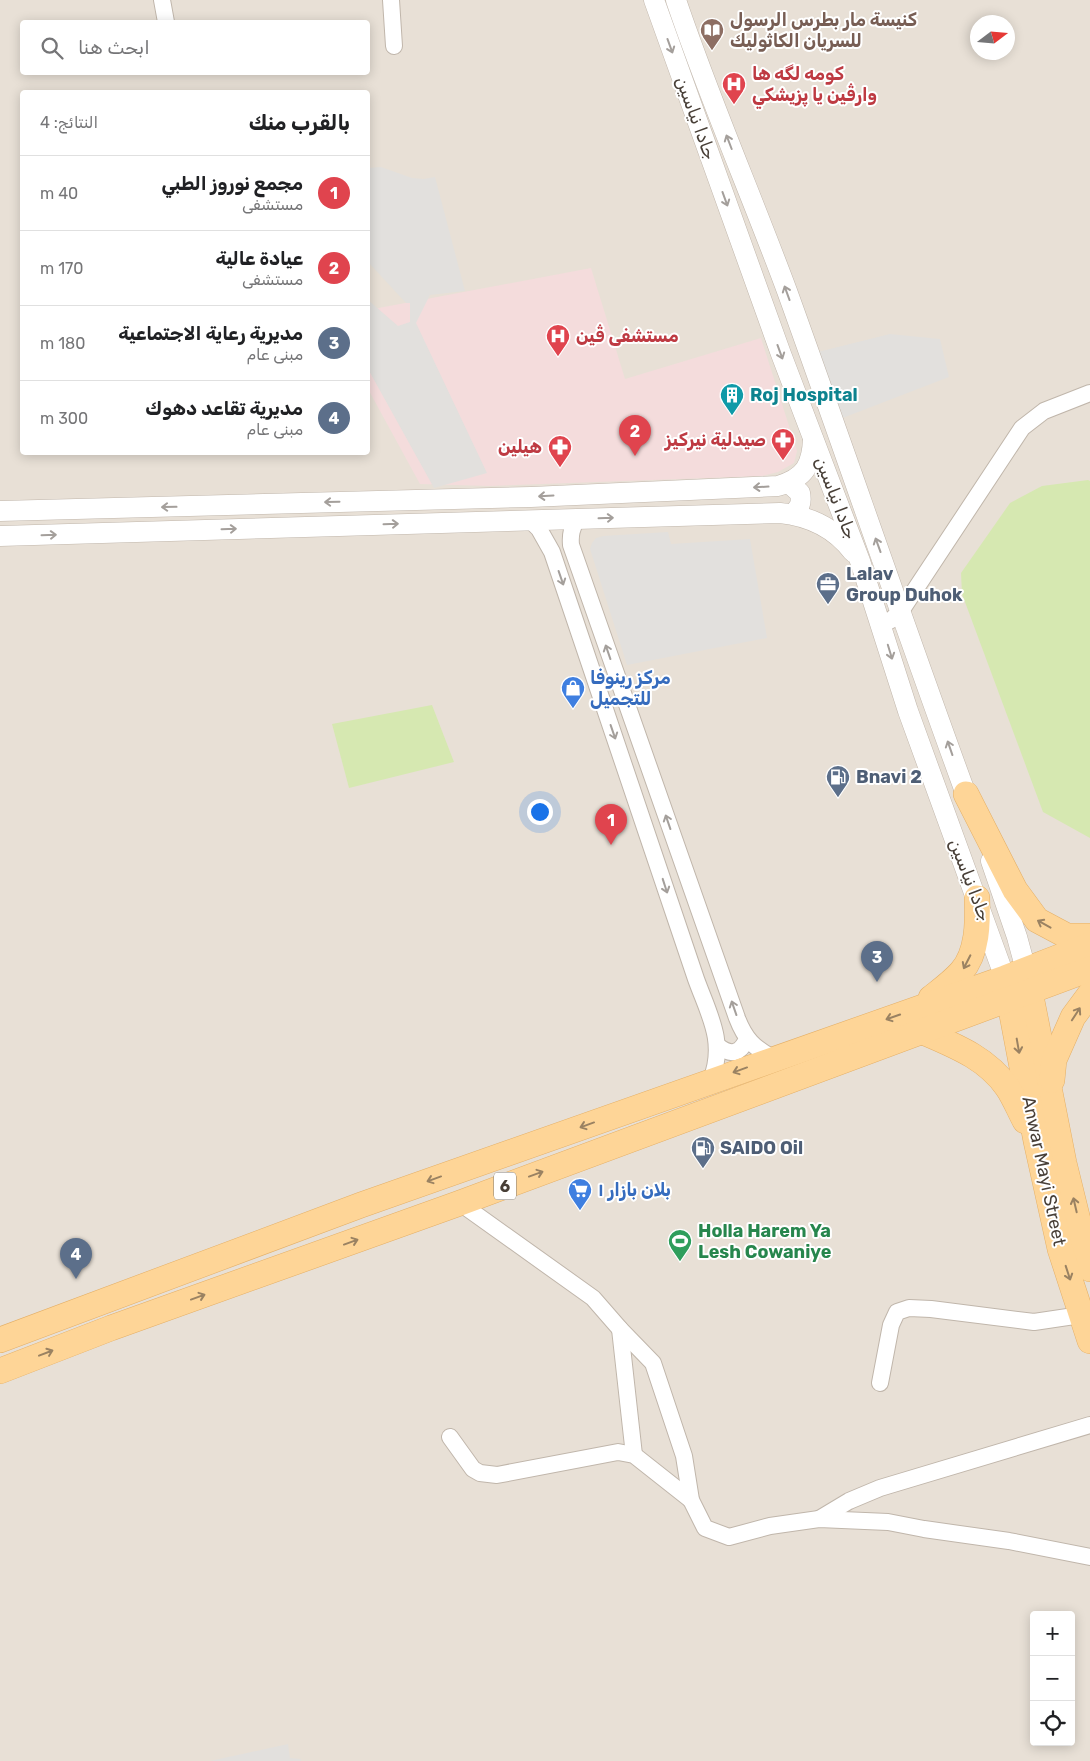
<!DOCTYPE html>
<html lang="ar">
<head>
<meta charset="utf-8">
<style>
  :root { --surface:#fff; --page:#f6f6f6; --text:#202124; --muted:#757577; --line:#e0e0e0; --accent:#fa2119 }
  body { margin:0; font-family:Rubik,Cairo,sans-serif; background:var(--page); color:var(--text); direction:rtl }
  .controls { position:absolute; right:15px; bottom:15px; display:grid; overflow:hidden; border-radius:5px; box-shadow:0 2px 12px #0003 }
  .controls button { width:45px; height:45px; display:grid; place-items:center; padding:0; border:0; border-bottom:1px solid var(--line); background:var(--surface); color:var(--text); font:25px sans-serif }
  .compass { position:absolute; left:970px; top:15px; width:45px; height:45px; border-radius:50%; background:var(--surface); box-shadow:0 2px 12px #0003; rotate:74deg }
  .you { position:absolute; left:539px; top:811px; width:18px; height:18px; margin:-12px; border:4px solid #fff; border-radius:50%; background:#1a73e8; box-shadow:0 0 0 8px #1a73e833 }
  .badge { display:grid; place-items:center; width:32px; height:32px; border-radius:50%; background:var(--accent); color:#fff; font-size:16px; font-weight:700 }
  .pin { position:absolute; translate:-50% -41px; filter:drop-shadow(0 1px 2px #0008) }
  .pin::after { content:''; position:absolute; top:26px; width:18px; height:15px; background:inherit; clip-path:polygon(0 0,100% 0,50% 100%) }
  .list { margin:0; padding:0; list-style:none }
  h2 { display:flex; justify-content:space-between; align-items:center; height:65px; margin:0; padding:0 20px; font-size:21px }
  h2 small { font-size:16px; font-weight:400; color:var(--muted) }
  .list li { display:grid; grid-template-columns:32px 1fr auto; gap:15px; align-items:center; box-sizing:border-box; height:75px; padding:0 20px; border-top:1px solid var(--line) }
  .list b { display:block; font-size:19px; white-space:nowrap }
  .list p { margin:0; font-size:16px; white-space:nowrap; color:var(--muted) }
  .list em { font-size:16px; font-style:normal; color:var(--muted) }
  .icon { flex:none; width:28px; height:28px; fill:none; stroke:currentColor; stroke-width:2; stroke-linecap:round; stroke-linejoin:round }
  .map { position:relative; flex:none; width:1090px; height:1761px; overflow:hidden; direction:ltr }
  .search { position:absolute; background:var(--surface); box-shadow:0 2px 12px #0003; left:20px; top:20px; width:350px; height:55px; display:flex; align-items:center; gap:12px; box-sizing:border-box; padding:0 18px; border-radius:5px; color:var(--muted); font-size:19px }
  .panel { position:absolute; background:var(--surface); box-shadow:0 2px 12px #0003; left:20px; top:90px; width:350px; height:365px; border-radius:5px; direction:rtl }
  .map>svg:first-child { display:block }
  .residential { fill:#e8e0d6; fill-rule:evenodd }
  .medical { fill:#f4dcdc }
  .green { fill:#d6e8b1 }
  .parking { fill:#e2e0dd }
  .lines { fill:none; stroke-linecap:round; stroke-linejoin:round }
  .minor-casing { stroke:#c0b6ab; stroke-width:18 }
  .tertiary-casing { stroke:#c0b6ab; stroke-width:21 }
  .primary-casing { stroke:#e4af66; stroke-width:26 }
  .minor { stroke:#fff; stroke-width:16 }
  .tertiary { stroke:#fff; stroke-width:20 }
  .primary { stroke:#fed597; stroke-width:25 }
  .oneway { stroke:#a49f9b }
  .oneway2 { stroke:#9a8262 }
  .labels { text-anchor:middle; stroke-width:4; stroke-linejoin:round; paint-order:stroke }
  .shield { fill:#fff; stroke:#7f7973; stroke-width:1 }
  .shield-label { font-size:16px; font-weight:bold; fill:#483f37 }
  .education-label { font-size:18px; font-weight:bold; fill:#785e54; stroke:#fff; text-anchor:start }
  .health-label { font-size:18px; font-weight:bold; fill:#be3a42; stroke:#fff; text-anchor:start }
  .street-label { font-size:18px; fill:#483f37; stroke:#fff }
  .culture-label { font-size:18px; font-weight:bold; fill:#0d838f; stroke:#fff; text-anchor:start }
  .service-label { font-size:18px; font-weight:bold; fill:#4e5e75; stroke:#fff; text-anchor:start }
  .shop-label { font-size:18px; font-weight:bold; fill:#366cbe; stroke:#fff; text-anchor:start }
  .leisure-label { font-size:18px; font-weight:bold; fill:#27864d; stroke:#fff; text-anchor:start }
</style>
</head>
<body>
<div class="map">
<svg width="1090" height="1761" viewBox="0 0 1090 1761">
  <rect width="100%" height="100%" fill="#f4efe8"/>
  <path class="residential" d="M0 0H1090V1761H0ZM22 22H368V72H22ZM978 22H1008V52H978ZM22 92H368V452H22ZM1034 1615H1071V1742H1034Z"/>
  <path class="medical" d="M591 268 625 379 761 338 797 451 794 463 778 472 762 476 489 486 420 484 368 389V310Z"/>
  <g class="green">
    <path d="M1088 480 1090 481V838L1043 812 962 594 961 573 1010 503 1042 486Z"/>
    <path d="M432 705 454 762 349 788 332 724Z"/>
  </g>
  <g class="parking">
    <path d="M381 167 412 178 424 179 435 177 465 291 430 295 416 323 487 473 434 488 368 369V300L398 326 410 322V303H406L368 262V168Z"/>
    <path d="M890 334 940 339 949 377 840 419 818 352Z"/>
    <path d="M668 532 671 544 750 539 767 638 627 665 590 549 592 543 596 538 603 536Z"/>
    <path d="M288 1744 290 1758 301 1759V1761H210Z"/>
  </g>
  <g class="lines">
    <g class="minor-casing">
      <g id="minor">
        <path d="M162 0 166 22"/>
        <path d="M391 0 394 46"/>
        <path d="M577 519C572 528 570 534 571 545L737 1018C745 1039 754 1048 773 1058"/>
        <path d="M530 520 539 529 552 552 696 979C709 1015 726 1042 711 1080"/>
        <path d="M881 625 891 620 901 611 1022 428 1044 411 1090 393"/>
        <path d="M718 1046C731 1056 740 1054 747 1039"/>
        <path d="M460 1203 593 1298 620 1329 653 1363 684 1456 691 1500 705 1528 729 1537 770 1526 819 1519 888 1522 924 1529 1009 1541 1090 1557"/>
        <path d="M620 1329 634 1455"/>
        <path d="M880 1383 891 1325 897 1312 909 1308 931 1309 1034 1322 1081 1315"/>
        <path d="M450 1437 473 1469 480 1473 497 1475 618 1452 634 1455 691 1500"/>
        <path d="M819 1519 849 1501 880 1488 1090 1425"/>
      </g>
    </g>
    <g class="tertiary-casing">
      <g id="tertiary">
        <path d="M654 0 781 354 860 561 908 711 1005 978"/>
        <path d="M676 0C709 98 751 194 787 291 849 463 908 637 971 808"/>
        <path d="M789 483 800 493C802 503 800 508 792 514"/>
        <path d="M0 511 531 497 778 486C805 478 812 465 813 439"/>
        <path d="M0 536 780 513C809 516 835 528 853 552"/>
        <path d="M991 861 1017 937 1026 970"/>
      </g>
    </g>
    <g class="primary-casing">
      <g id="primary">
        <path d="M966 794 1015 890 1037 920 1067 936H1090"/>
        <path d="M1027 976 1064 1163 1090 1269"/>
        <path d="M1006 983 1036 1141 1060 1249 1090 1341"/>
        <path d="M931 998C941 990 952 982 961 972 978 953 978 922 977 898"/>
        <path d="M921 1031C953 1045 986 1057 1007 1087 1014 1097 1019 1110 1025 1121"/>
        <path d="M1052 1080 1054 1060 1073 1017 1090 994"/>
        <path d="M0 1340 361 1205 1005 978 1090 945"/>
        <path d="M0 1371 111 1328 460 1203 1090 969"/>
      </g>
    </g>
    <use href="#minor" class="minor"/>
    <use href="#tertiary" class="tertiary"/>
    <use href="#primary" class="primary"/>
  </g>
  <defs><path id="oneway-shaft" d="M-6 0H5M1.5-3L5.5 0L1.5 3" fill="none" stroke-width="1.6" stroke-linecap="round" stroke-linejoin="round" transform="scale(1.25)"/></defs>
  <g class="oneway">
    <use href="#oneway-shaft" transform="translate(670 46) rotate(70)"/>
    <use href="#oneway-shaft" transform="translate(729 142) rotate(-111)"/>
    <use href="#oneway-shaft" transform="translate(725 199) rotate(70)"/>
    <use href="#oneway-shaft" transform="translate(787 293) rotate(-110)"/>
    <use href="#oneway-shaft" transform="translate(780 352) rotate(70)"/>
    <use href="#oneway-shaft" transform="translate(761 487) rotate(177)"/>
    <use href="#oneway-shaft" transform="translate(546 496) rotate(177)"/>
    <use href="#oneway-shaft" transform="translate(332 502) rotate(179)"/>
    <use href="#oneway-shaft" transform="translate(169 507) rotate(179)"/>
    <use href="#oneway-shaft" transform="translate(606 518) rotate(-2)"/>
    <use href="#oneway-shaft" transform="translate(391 524) rotate(-2)"/>
    <use href="#oneway-shaft" transform="translate(229 529) rotate(-2)"/>
    <use href="#oneway-shaft" transform="translate(49 535) rotate(-2)"/>
    <use href="#oneway-shaft" transform="translate(878 545) rotate(-110)"/>
    <use href="#oneway-shaft" transform="translate(561 578) rotate(71)"/>
    <use href="#oneway-shaft" transform="translate(608 652) rotate(-109)"/>
    <use href="#oneway-shaft" transform="translate(890 652) rotate(73)"/>
    <use href="#oneway-shaft" transform="translate(613 732) rotate(71)"/>
    <use href="#oneway-shaft" transform="translate(950 748) rotate(-109)"/>
    <use href="#oneway-shaft" transform="translate(668 822) rotate(-109)"/>
    <use href="#oneway-shaft" transform="translate(665 886) rotate(72)"/>
    <use href="#oneway-shaft" transform="translate(734 1008) rotate(-109)"/>
  </g>
  <g class="oneway2">
    <use href="#oneway-shaft" transform="translate(1044 924) rotate(-151)"/>
    <use href="#oneway-shaft" transform="translate(967 962) rotate(117)"/>
    <use href="#oneway-shaft" transform="translate(1076 1014) rotate(-57)"/>
    <use href="#oneway-shaft" transform="translate(893 1017) rotate(161)"/>
    <use href="#oneway-shaft" transform="translate(1018 1046) rotate(80)"/>
    <use href="#oneway-shaft" transform="translate(740 1070) rotate(160)"/>
    <use href="#oneway-shaft" transform="translate(587 1125) rotate(160)"/>
    <use href="#oneway-shaft" transform="translate(536 1174) rotate(-20)"/>
    <use href="#oneway-shaft" transform="translate(434 1179) rotate(160)"/>
    <use href="#oneway-shaft" transform="translate(1075 1205) rotate(-103)"/>
    <use href="#oneway-shaft" transform="translate(351 1242) rotate(-20)"/>
    <use href="#oneway-shaft" transform="translate(1068 1273) rotate(72)"/>
    <use href="#oneway-shaft" transform="translate(198 1297) rotate(-20)"/>
    <use href="#oneway-shaft" transform="translate(46 1353) rotate(-21)"/>
  </g>
  <defs>
    <g id="library-pin" transform="scale(1.25)"><path d="M0 17L-7.5 6A9.5 9.5 0 1 1 7.5 6Z" fill="#8d6e63" stroke="#fff"/><path d="M-6-4Q-3-5.5-.7-3.5V5Q-3 3-6 4ZM6-4Q3-5.5 .7-3.5V5Q3 3 6 4Z" fill="#fff"/></g>
    <g id="hospital-pin" transform="scale(1.25)"><path d="M0 17L-7.5 6A9.5 9.5 0 1 1 7.5 6Z" fill="#e0444e" stroke="#fff"/><path d="M-5-5h3v3.5h4V-5h3V5h-3V1.5h-4V5h-3Z" fill="#fff"/></g>
    <g id="building-pin" transform="scale(1.25)"><path d="M0 17L-7.5 6A9.5 9.5 0 1 1 7.5 6Z" fill="#0f9aa8" stroke="#fff"/><path d="M-4-6H4V6H1V3H-1V6H-4ZM-2.5-4.3h1.7v1.8h-1.7ZM.8-4.3h1.7v1.8H.8ZM-2.5-1h1.7V.8h-1.7ZM.8-1h1.7V.8H.8Z" fill="#fff"/></g>
    <g id="pharmacy-pin" transform="scale(1.25)"><path d="M0 17L-7.5 6A9.5 9.5 0 1 1 7.5 6Z" fill="#e0444e" stroke="#fff"/><path d="M-2-6h4v4h4v4h-4v4h-4v-4h-4v-4h4Z" fill="#fff"/></g>
    <g id="office-pin" transform="scale(1.25)"><path d="M0 17L-7.5 6A9.5 9.5 0 1 1 7.5 6Z" fill="#5c6f8a" stroke="#fff"/><path d="M-6-3h4V-5.5h4V-3h4V5H-6ZM-1-4.5V-3h2v-1.5ZM-6 0V1H6V0Z" fill="#fff"/></g>
    <g id="shop-pin" transform="scale(1.25)"><path d="M0 17L-7.5 6A9.5 9.5 0 1 1 7.5 6Z" fill="#3f7fe0" stroke="#fff"/><path d="M-5-2.5h2.3a2.7 3.5 0 0 1 5.4 0H5L5.5 6h-11ZM-1.5-2.5h3a1.5 2.3 0 0 0-3 0Z" fill="#fff"/></g>
    <g id="fuel-pin" transform="scale(1.25)"><path d="M0 17L-7.5 6A9.5 9.5 0 1 1 7.5 6Z" fill="#5c6f8a" stroke="#fff"/><path d="M-5.5-6h7V0h2V4h1.3V-2.5L3-4.5l.8-.8L6-3V5H2.5V1h-1V6h-7ZM-4.2-4.7v3.2H.2V-4.7Z" fill="#fff"/></g>
    <g id="supermarket-pin" transform="scale(1.25)"><path d="M0 17L-7.5 6A9.5 9.5 0 1 1 7.5 6Z" fill="#3f7fe0" stroke="#fff"/><path d="M-6-5.5h2.5l.6 2H6L4.5 2H-2.5L-4.4-4H-6ZM-1.5 3.2a1.3 1.3 0 1 0 .1 0ZM3 3.2a1.3 1.3 0 1 0 .1 0Z" fill="#fff"/></g>
    <g id="stadium-pin" transform="scale(1.25)"><path d="M0 17L-7.5 6A9.5 9.5 0 1 1 7.5 6Z" fill="#2e9e5b" stroke="#fff"/><path d="M0-5a6.5 5 0 1 0 0 10a6.5 5 0 1 0 0-10ZM-3.5-1.8h7v3.6h-7Z" fill="#fff"/></g>
  </defs>
  <g fill-rule="evenodd">
    <use href="#library-pin" x="712" y="30"/>
    <use href="#hospital-pin" x="734" y="84"/>
    <use href="#hospital-pin" x="558" y="336"/>
    <use href="#building-pin" x="732" y="395"/>
    <use href="#pharmacy-pin" x="783" y="440"/>
    <use href="#pharmacy-pin" x="560" y="447"/>
    <use href="#office-pin" x="828" y="584"/>
    <use href="#shop-pin" x="573" y="688"/>
    <use href="#fuel-pin" x="838" y="777"/>
    <use href="#fuel-pin" x="703" y="1148"/>
    <use href="#supermarket-pin" x="580" y="1190"/>
    <use href="#stadium-pin" x="680" y="1241"/>
  </g>
  <g class="labels">
    <rect class="shield" x="494" y="1172.5" width="22" height="27" rx="4"/>
    <g class="shield-label">
      <text x="505" y="1192">6</text>
    </g>
    <g class="education-label">
      <text x="730" y="26">كنيسة مار بطرس الرسول<tspan x="730" dy="21">للسريان الكاثوليك</tspan></text>
    </g>
    <g class="health-label">
      <text x="752" y="80">كومه لگه ها<tspan x="752" dy="21">وارڤين يا پزيشكي</tspan></text>
      <text x="576" y="342">مستشفى ڤين</text>
      <text x="766" y="446" text-anchor="end">صيدلية نيركيز</text>
      <text x="542" y="453" text-anchor="end">هيلين</text>
    </g>
    <g class="street-label">
      <text transform="translate(696 118) rotate(70)" y="6">جادا نیاسین</text>
      <text transform="translate(836 498) rotate(69)" y="6">جادا نیاسین</text>
      <text transform="translate(970 880) rotate(69)" y="6">جادا نیاسین</text>
      <text transform="translate(1044 1171) rotate(78)" y="6">Anwar Mayi Street</text>
    </g>
    <g class="culture-label">
      <text x="750" y="401">Roj Hospital</text>
    </g>
    <g class="service-label">
      <text x="846" y="580">Lalav<tspan x="846" dy="21">Group Duhok</tspan></text>
      <text x="856" y="783">Bnavi 2</text>
      <text x="720" y="1154">SAIDO Oil</text>
    </g>
    <g class="shop-label">
      <text x="590" y="684">مركز رينوفا<tspan x="590" dy="21">للتجميل</tspan></text>
      <text x="598" y="1196">بلان بازار ١</text>
    </g>
    <g class="leisure-label">
      <text x="698" y="1237">Holla Harem Ya<tspan x="698" dy="21">Lesh Cowaniye</tspan></text>
    </g>
  </g>
</svg>
<div class="controls">
<button>+</button>
<button>−</button>
<button><svg class="icon" aria-label="locate" viewBox="0 0 24 24"><circle cx="12" cy="12" r="6"/><path d="M12 2v4M12 18v4M2 12h4M18 12h4"/></svg></button>
</div>
<svg class="compass" viewBox="-18 -18 36 36"><path d="M0-13l5 13h-10z" fill="#e53935"/><path d="M0 13l5-13h-10z" fill="#757577"/></svg>
<div class="you"></div>
<div class="pin badge" style="left:611px;top:845px;background:#e0444e">1</div>
<div class="pin badge" style="left:635px;top:456px;background:#e0444e">2</div>
<div class="pin badge" style="left:877px;top:982px;background:#5c6f8a">3</div>
<div class="pin badge" style="left:76px;top:1279px;background:#5c6f8a">4</div>
<div class="search"><svg class="icon" aria-label="search" viewBox="0 0 24 24"><circle cx="10" cy="10" r="6"/><path d="M15 15l6 6"/></svg>ابحث هنا</div>
<section class="panel">
<h2>بالقرب منك<small>النتائج: 4</small></h2>
<ul class="list">
<li><span class="badge" style="background:#e0444e">1</span><div><b>مجمع نوروز الطبي</b><p>مستشفى</p></div><em>40 m</em></li>
<li><span class="badge" style="background:#e0444e">2</span><div><b>عيادة عالية</b><p>مستشفى</p></div><em>170 m</em></li>
<li><span class="badge" style="background:#5c6f8a">3</span><div><b>مديرية رعاية الاجتماعية</b><p>مبنى عام</p></div><em>180 m</em></li>
<li><span class="badge" style="background:#5c6f8a">4</span><div><b>مديرية تقاعد دهوك</b><p>مبنى عام</p></div><em>300 m</em></li>
</ul>
</section>
</div>
</body>
</html>
